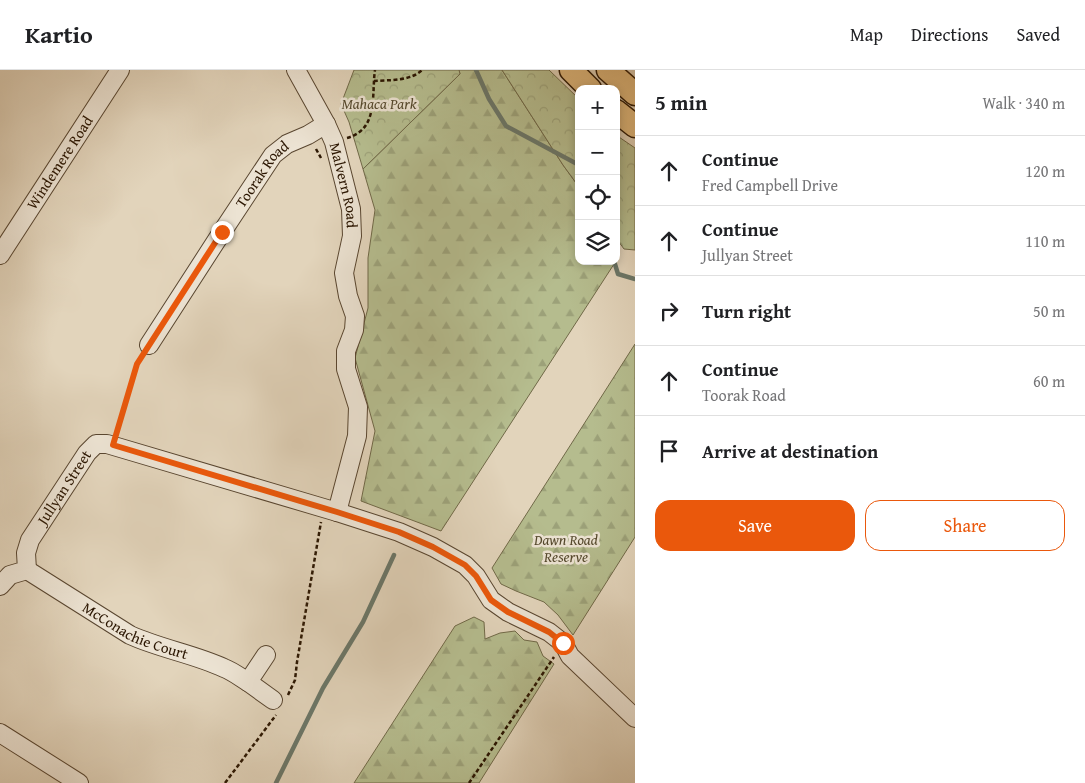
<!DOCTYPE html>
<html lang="en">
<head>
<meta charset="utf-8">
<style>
  :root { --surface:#fff; --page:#f2f2f2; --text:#202124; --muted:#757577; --line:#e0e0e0; --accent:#ea580c }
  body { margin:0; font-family:"Gentium Book Plus",serif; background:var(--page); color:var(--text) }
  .controls { position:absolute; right:15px; top:15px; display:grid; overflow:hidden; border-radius:10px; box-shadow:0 2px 8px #0003 }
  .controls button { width:45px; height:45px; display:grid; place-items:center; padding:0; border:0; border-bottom:1px solid var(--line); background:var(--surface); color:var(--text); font:25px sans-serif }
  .stop { position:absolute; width:15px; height:15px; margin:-11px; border:4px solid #ea580c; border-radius:50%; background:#fff }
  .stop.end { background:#ea580c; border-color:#fff; box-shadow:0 1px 5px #0008 }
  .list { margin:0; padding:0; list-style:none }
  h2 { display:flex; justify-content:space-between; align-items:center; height:65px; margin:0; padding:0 20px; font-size:21px }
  h2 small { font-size:16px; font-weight:400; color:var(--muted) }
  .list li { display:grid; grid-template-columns:32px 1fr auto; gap:15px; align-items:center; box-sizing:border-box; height:70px; padding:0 20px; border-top:1px solid var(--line) }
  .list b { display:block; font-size:19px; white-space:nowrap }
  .list p { margin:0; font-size:16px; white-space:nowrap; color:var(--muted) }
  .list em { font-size:16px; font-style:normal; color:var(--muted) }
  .actions { display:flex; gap:10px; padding:15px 20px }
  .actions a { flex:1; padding:11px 0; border:1px solid var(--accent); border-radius:15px; text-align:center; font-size:18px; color:var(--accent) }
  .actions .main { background:var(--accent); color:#fff }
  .icon { flex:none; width:28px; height:28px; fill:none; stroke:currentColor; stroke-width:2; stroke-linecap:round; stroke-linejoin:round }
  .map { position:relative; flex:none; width:635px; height:713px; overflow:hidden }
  header { display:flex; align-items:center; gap:30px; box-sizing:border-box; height:70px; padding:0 25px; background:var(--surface); border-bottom:1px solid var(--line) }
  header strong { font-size:24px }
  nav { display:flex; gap:28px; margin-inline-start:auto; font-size:18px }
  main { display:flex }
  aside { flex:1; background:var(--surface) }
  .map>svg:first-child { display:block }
  .forest { fill:url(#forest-firs); stroke:#706948 }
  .park { fill:url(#park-crowns); stroke:#706948 }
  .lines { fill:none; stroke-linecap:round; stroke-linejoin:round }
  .stream { stroke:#6b7769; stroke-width:4.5 }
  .minor-casing { stroke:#594630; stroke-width:20 }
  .major-casing { stroke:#2b1602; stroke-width:25 }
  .path { stroke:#2b1602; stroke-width:2.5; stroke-dasharray:4 2.5; stroke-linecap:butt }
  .minor { stroke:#ece3d3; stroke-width:18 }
  .major { stroke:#e1ba7e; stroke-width:22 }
  .route { stroke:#ea580c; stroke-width:6 }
  .labels { text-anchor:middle; stroke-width:5; stroke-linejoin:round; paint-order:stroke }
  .park-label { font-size:15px; font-style:italic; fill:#54482c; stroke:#ece3d3 }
  .street-label { font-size:15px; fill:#2b1602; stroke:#ece3d3 }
</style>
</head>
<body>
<header>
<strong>Kartio</strong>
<nav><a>Map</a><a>Directions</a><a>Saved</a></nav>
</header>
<main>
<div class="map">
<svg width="635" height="713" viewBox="0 0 635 713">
  <defs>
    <pattern id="forest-firs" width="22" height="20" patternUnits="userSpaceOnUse" patternTransform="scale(1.25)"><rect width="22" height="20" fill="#b5bc8e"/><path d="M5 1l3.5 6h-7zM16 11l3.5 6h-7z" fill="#9ca179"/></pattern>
    <pattern id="park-crowns" width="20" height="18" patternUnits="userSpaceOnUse" patternTransform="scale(1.25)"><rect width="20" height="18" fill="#b5bc8e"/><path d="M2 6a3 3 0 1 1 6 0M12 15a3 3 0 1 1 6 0" fill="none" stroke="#9ca179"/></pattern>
  </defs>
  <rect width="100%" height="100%" fill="#e2d4bb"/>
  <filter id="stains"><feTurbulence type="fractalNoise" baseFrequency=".004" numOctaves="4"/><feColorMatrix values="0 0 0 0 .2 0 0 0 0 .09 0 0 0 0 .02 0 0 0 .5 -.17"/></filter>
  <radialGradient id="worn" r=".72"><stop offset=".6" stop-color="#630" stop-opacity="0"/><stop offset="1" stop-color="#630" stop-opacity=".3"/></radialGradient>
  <g class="forest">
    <path d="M459 0H502L563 95 579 117V191H616L441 461 361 431 375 361 355 288 368 238V188L375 140 363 99 460 4Z"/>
    <path d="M635 274V467L573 565 558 545 544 532 516 521 501 514 492 498Z"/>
    <path d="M474 547 484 552 485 569 500 563 515 561 524 570 537 572 543 586 554 594 479 713H354L455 556Z"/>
  </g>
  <g class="park">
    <path d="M354 0H459L460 4 363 99 349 52 341 34Z"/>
    <path d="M502 0H549L579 29V117L563 95Z"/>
    <path d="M616 65 635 78V180L624 179 616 168Z"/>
  </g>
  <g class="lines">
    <g class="stream">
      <path d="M476 0 489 29 506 56 579 95"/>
      <path d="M614 191 618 204 635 209"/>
      <path d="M276 713 323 618 363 552 394 485"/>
    </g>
    <g class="minor-casing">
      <g id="minor">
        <path id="s1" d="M296 0 326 54 334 72 351 139 352 166 344 203 348 226 355 246 354 260 346 281V299L358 337 357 366 337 442"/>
        <path id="s2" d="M0 185 120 0"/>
        <path id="s3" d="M149 275 222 162 273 85 287 74 308 65 326 54"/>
        <path id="s4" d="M27 500 130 565C161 579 194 584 224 598 232 601 240 607 248 612"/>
        <path id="s5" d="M0 516 10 505 27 500 26 483 30 470 87 383 96 374H107L337 442 399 462 433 477 465 495 476 506 491 530 508 542 549 562 563 573 570 586 635 648"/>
        <path d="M266 585 248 612 273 630"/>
        <path d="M0 663 79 713"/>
      </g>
    </g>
    <g class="major-casing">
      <g id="major">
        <path d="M571 0 590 19"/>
        <path d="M608 0 635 24"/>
        <path d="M616 41 635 56"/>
      </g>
    </g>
    <g class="path">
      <path d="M374 11C389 10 411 11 422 0"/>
      <path d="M347 68C351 67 355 65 358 63 377 51 372 19 375 0"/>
      <path d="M316 79 321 88"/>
      <path d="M117 362 137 295 142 287"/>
      <path d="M288 625 295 610 297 592 321 452"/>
      <path d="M225 713 276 645"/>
      <path d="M469 713 554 587"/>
    </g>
    <use href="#minor" class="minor"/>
    <use href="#major" class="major"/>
  </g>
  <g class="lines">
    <path class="route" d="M222 162 137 294 113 375 337 442 399 462 433 477 465 495 476 506 491 530 508 542 549 562 563 573"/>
  </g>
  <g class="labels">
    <g class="park-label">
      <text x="379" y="39">Mahaca Park</text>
      <text x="566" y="475">Dawn Road<tspan x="566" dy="17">Reserve</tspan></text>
    </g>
    <g class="street-label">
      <text dy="5" stroke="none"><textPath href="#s2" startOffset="110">Windemere Road</textPath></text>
      <text dy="5" stroke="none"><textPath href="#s3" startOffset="205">Toorak Road</textPath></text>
      <text dy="5" stroke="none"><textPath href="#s1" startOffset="126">Malvern Road</textPath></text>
      <text dy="5" stroke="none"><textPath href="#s5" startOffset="126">Jullyan Street</textPath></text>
      <text dy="5" stroke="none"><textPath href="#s4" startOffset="125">McConachie Court</textPath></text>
    </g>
  </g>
  <rect width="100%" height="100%" filter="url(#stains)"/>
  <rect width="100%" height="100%" fill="url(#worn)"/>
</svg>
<div class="controls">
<button>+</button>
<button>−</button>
<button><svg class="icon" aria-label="locate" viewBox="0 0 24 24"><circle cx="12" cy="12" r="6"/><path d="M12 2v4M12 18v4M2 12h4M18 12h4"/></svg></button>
<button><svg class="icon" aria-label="layers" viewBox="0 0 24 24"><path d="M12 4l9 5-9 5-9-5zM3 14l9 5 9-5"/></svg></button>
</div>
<div class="stop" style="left:563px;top:573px"></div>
<div class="stop end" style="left:222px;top:162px"></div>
</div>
<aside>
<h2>5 min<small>Walk · 340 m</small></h2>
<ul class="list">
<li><svg class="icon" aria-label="ahead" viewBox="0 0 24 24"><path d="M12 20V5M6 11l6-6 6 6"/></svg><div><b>Continue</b><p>Fred Campbell Drive</p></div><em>120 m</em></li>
<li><svg class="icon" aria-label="ahead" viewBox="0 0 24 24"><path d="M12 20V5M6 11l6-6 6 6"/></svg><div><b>Continue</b><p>Jullyan Street</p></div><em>110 m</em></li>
<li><svg class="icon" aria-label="right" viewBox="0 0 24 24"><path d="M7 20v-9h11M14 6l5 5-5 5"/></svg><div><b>Turn right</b></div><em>50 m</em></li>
<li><svg class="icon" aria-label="ahead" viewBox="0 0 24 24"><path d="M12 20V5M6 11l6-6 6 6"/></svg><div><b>Continue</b><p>Toorak Road</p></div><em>60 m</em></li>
<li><svg class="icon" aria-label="arrive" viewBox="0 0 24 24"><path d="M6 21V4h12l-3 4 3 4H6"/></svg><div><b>Arrive at destination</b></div></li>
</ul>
<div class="actions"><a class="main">Save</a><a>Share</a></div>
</aside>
</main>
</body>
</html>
